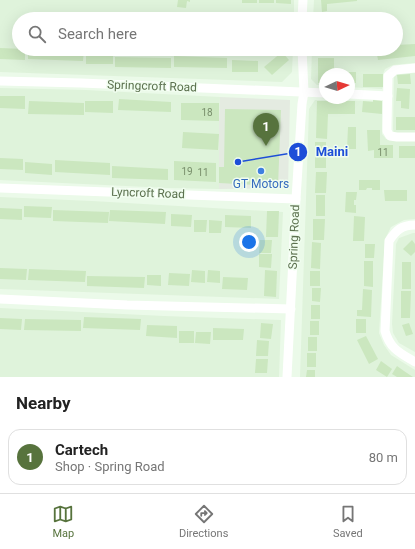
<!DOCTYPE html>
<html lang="en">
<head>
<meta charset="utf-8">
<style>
  :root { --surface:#fff; --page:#f6f6f6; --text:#222; --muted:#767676; --line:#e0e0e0; --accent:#57733d }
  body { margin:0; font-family:Roboto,sans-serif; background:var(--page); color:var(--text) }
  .compass { position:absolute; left:319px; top:68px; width:36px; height:36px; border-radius:50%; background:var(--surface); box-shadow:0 4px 16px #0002; rotate:86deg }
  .you { position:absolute; left:249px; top:242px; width:14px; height:14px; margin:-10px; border:3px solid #fff; border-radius:50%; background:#1a73e8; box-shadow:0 0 0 6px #1a73e833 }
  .badge { display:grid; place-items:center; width:26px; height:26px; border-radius:50%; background:var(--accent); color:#fff; font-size:13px; font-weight:700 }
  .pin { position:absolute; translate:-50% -33px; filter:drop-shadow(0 1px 2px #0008) }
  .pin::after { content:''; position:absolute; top:21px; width:14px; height:12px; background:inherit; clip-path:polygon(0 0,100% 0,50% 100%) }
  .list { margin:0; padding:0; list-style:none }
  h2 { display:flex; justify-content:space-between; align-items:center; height:52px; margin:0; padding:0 16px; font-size:17px }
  h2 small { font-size:13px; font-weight:400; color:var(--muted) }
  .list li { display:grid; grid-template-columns:26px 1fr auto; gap:12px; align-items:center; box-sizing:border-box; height:56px; margin:0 8px 8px; padding:0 8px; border:1px solid var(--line); border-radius:12px }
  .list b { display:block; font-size:15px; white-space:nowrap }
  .list p { margin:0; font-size:13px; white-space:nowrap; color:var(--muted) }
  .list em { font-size:13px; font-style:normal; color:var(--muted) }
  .icon { flex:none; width:22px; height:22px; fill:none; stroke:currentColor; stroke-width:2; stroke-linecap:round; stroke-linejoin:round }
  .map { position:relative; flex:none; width:415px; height:377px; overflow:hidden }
  .search { position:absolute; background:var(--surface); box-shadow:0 4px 16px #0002; left:12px; right:12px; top:12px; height:44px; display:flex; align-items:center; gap:10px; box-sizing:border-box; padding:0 14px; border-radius:22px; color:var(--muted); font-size:15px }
  .sheet { height:116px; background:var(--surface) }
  nav { display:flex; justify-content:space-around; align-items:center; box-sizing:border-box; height:56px; border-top:1px solid var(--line); background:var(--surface); font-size:11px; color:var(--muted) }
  nav a { display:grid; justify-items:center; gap:2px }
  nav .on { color:var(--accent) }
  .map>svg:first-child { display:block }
  .residential { fill:#dff3db }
  .industrial { fill:#e4ebe1 }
  .building { fill:#cbe7bf }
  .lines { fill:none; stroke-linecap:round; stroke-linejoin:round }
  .minor { stroke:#fff; stroke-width:9 }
  .shop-dot { fill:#3f7fe0; stroke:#f0fdef; stroke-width:1.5 }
  .labels { text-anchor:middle; stroke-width:3; stroke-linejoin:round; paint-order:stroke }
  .number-label { font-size:10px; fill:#788e6b }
  .street-label { font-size:12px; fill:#5c714f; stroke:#f0fdef }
  .shop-label { font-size:12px; fill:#366cbe; stroke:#f0fdef }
  .leader { fill:none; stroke:#1d4ed8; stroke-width:1.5 }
  .callout-dot { fill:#1d4ed8; stroke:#f0fdef; stroke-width:1.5 }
  .mark-label { font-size:12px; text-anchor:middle; font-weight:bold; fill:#fff }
  .callout-label { font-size:13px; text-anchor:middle; font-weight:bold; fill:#1d4ed8; stroke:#f0fdef; stroke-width:3; stroke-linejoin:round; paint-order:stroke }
</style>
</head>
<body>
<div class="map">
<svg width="415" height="377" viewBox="0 0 415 377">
  <rect width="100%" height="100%" fill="#ebfae9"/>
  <g class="residential">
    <path d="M0 0H294V19H19V49H293L292 72 282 82 0 72Z"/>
    <path d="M314 0H415V63L393 65 385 69 383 74V87L382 89 349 87V74H325V85H317L311 79 312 49H396V19H313Z"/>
    <path d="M415 73V134L394 133 393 129 394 76 396 74Z"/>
    <path d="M0 88 86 90 220 97 219 121V189L167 188 0 180Z"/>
    <path d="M315 100 382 101V134L386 139 415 140V219L404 220 391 227 385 239 379 333 384 345 391 355 415 370V377H300L309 109Z"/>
    <path d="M0 197 92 201 283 212 279 299 0 289Z"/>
    <path d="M413 233H415V352L399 343 393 333 392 324 396 244 399 238Z"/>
    <path d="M0 308 164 316 281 320 279 377H0Z"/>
  </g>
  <path class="industrial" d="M220 97 290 100 288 188 219 189V121Z"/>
  <g class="building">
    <path d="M178 0H190V2L187 1 186 8 177 7Z"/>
    <rect x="242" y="0" width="15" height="3"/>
    <rect x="259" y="0" width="15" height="3"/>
    <path d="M276 0H291V4L276 3Z"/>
    <path d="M321 0H357V1L327 4V11L322 12Z"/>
    <path d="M415 44V56L378 60 376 49H396V45Z"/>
    <path d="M0 48 25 49V60L0 59Z"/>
    <path d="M28 49H84L83 61 28 59Z"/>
    <path d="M318 49H329V55L319 56Z"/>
    <path d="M113 52V64H86V53Z"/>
    <path d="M282 52 289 60 272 75 264 67Z"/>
    <path d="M174 56 227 58V68L174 67Z"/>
    <path d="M115 57 171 58V68L115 67Z"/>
    <path d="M318 58H334V72H356V83H349V74H325V83H318Z"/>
    <path d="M232 60 258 61V72H232Z"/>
    <rect x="363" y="74" width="20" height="13"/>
    <path d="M410 74 411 84H398L397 75Z"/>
    <path d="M397 88 410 89 409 109 401 108V101H396Z"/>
    <path d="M0 96H25V109L0 108Z"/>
    <path d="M119 99 171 102V112L118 110Z"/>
    <path d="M373 100 382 101V114L362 112 363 101 373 102Z"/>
    <path d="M29 101 84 103V115L28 114Z"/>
    <path d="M85 101H113V113L85 112Z"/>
    <path d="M317 101H355V114H328L327 139 316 138Z"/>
    <path d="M181 103H219V121L181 120Z"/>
    <path d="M225 109 281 110 278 186 219 183V167H224Z"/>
    <rect x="396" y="117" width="19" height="13"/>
    <path d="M348 127H356V149H347Z"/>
    <path d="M367 130H380V145H393V158H374V150L368 151Z"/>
    <path d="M183 132 219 134 218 150 182 148Z"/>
    <rect x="315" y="142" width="11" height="26"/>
    <rect x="399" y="146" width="16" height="12"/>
    <path d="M0 158 23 159V170L0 169Z"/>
    <path d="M55 160 110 163V175L55 172Z"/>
    <path d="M174 161 216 163V182L174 180Z"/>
    <path d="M25 162 52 164V175L25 173Z"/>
    <path d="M112 166 168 169V180L112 178Z"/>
    <path d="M316 172H327L326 193H315Z"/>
    <path d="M359 180H380V190H372V188H367L366 190H359Z"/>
    <path d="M384 190H407V201H385Z"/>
    <path d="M346 192H357L356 200H354V205H356V213L345 212Z"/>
    <rect x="316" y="195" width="9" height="21"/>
    <path d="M24 206 52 207 51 218 24 217Z"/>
    <path d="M0 208 22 209V220L0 219Z"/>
    <path d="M53 210 109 212 108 223 53 221Z"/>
    <path d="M110 210 166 212 165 224 109 221Z"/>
    <path d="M267 211H279L278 237H266Z"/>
    <path d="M171 214 192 215 191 227 171 226Z"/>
    <path d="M225 215 251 216V228L225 227Z"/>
    <path d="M354 216 365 217 364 241H353Z"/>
    <path d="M313 219H325L324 240H313Z"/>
    <path d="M194 220H207L206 232H194Z"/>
    <path d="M209 220 222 221 221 233H209Z"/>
    <path d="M260 240H272L271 253H259Z"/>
    <path d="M412 240 415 244V252L411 256 403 249Z"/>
    <path d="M312 242 321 243 320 269 311 268Z"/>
    <path d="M365 244H375L374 258H365Z"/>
    <path d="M259 254H272L271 268 259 267Z"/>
    <path d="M364 261H373V287L364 286Z"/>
    <rect x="402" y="262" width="9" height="27"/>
    <path d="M0 268 27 269 26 280 0 279Z"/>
    <path d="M29 269 86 271 85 282 28 280Z"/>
    <path d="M192 270 205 271V283L191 282Z"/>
    <path d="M208 270 220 271V283L207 282Z"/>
    <path d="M265 270 277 271 276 297 264 296Z"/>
    <rect x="310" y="271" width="10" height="15"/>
    <path d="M169 273 190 274 189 286 168 285Z"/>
    <path d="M147 275H161V286L147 285Z"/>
    <path d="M87 276 145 277 144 288 87 286Z"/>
    <path d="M223 277 248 278 247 290 222 289Z"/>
    <path d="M312 288H321L320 302 312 301Z"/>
    <path d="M363 289 372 290 371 317 357 316V310H362Z"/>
    <path d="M401 291H411L410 318H401Z"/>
    <rect x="311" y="305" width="9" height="14"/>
    <path d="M84 317 141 319 140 330 83 328Z"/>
    <path d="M0 318 22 319 21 330 0 329Z"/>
    <path d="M25 319 81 320V331L24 330Z"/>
    <rect x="356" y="319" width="10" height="14"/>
    <rect x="310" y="321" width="9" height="14"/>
    <path d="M261 323 273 324 271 339 260 338Z"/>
    <path d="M409 323 413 334 406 336 402 325Z"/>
    <path d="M147 325 177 326V338L146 336Z"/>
    <path d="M213 328 244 329 243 340H213Z"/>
    <rect x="179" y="331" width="15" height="12"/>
    <path d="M196 332H211L210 344 195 343Z"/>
    <path d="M366 336 378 359 369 364 357 340Z"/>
    <rect x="308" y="337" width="9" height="14"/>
    <path d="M257 340 269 341 268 356H256Z"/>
    <rect x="307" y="353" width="9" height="14"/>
    <path d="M256 359H268L267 373H255Z"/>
    <path d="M381 361 392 369 387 377 376 370Z"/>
    <path d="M397 366 404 371 413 377H397L392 374Z"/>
    <path d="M307 370H315V377H306Z"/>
  </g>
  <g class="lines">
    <g class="minor">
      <path d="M302 19 303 0"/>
      <path d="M415 68 395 70 388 76 387 125V131L390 136 397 137H415"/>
      <path d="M0 81 81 83 325 93"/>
      <path d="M349 94 388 96"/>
      <path d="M0 188 296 199"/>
      <path d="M415 225C402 225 396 230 389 241L385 331C390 349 400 353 415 362"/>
      <path d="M0 299 127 305 291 309"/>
      <path d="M287 377 296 199 302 104 304 92 302 49"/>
    </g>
  </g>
  <circle class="shop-dot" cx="261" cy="171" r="4"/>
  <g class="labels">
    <g class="number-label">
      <text x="207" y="116">18</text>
      <text x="383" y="156">11</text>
      <text x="187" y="175">19</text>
      <text x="203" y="176">11</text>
    </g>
    <g class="street-label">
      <text transform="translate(152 86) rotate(2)" y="4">Springcroft Road</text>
      <text transform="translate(148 193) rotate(2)" y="4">Lyncroft Road</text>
      <text transform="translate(294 237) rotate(-88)" y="4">Spring Road</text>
    </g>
    <g class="shop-label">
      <text x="261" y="188">GT Motors</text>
    </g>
  </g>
  <path class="leader" d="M238 162L298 152"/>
  <g class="callout-dot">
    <circle cx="238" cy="162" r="4"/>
    <circle cx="298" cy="152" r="10"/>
  </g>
  <g class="mark-label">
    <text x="298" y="156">1</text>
  </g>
  <g class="callout-label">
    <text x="332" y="156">Maini</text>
  </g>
</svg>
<svg class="compass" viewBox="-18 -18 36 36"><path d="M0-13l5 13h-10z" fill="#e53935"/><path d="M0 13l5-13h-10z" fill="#767676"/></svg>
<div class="you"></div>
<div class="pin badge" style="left:266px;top:146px">1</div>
<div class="search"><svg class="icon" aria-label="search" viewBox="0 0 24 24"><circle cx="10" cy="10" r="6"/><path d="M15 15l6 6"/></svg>Search here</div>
</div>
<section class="sheet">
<h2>Nearby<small></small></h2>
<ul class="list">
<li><span class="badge">1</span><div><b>Cartech</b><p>Shop · Spring Road</p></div><em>80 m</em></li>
</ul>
</section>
<nav>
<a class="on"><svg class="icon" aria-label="map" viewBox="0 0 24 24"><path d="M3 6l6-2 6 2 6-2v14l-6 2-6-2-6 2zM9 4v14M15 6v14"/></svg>Map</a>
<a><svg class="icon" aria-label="directions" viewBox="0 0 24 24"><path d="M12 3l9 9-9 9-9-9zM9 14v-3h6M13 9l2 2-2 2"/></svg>Directions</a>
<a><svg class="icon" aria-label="saved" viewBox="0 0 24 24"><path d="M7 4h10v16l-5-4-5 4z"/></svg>Saved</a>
</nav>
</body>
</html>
